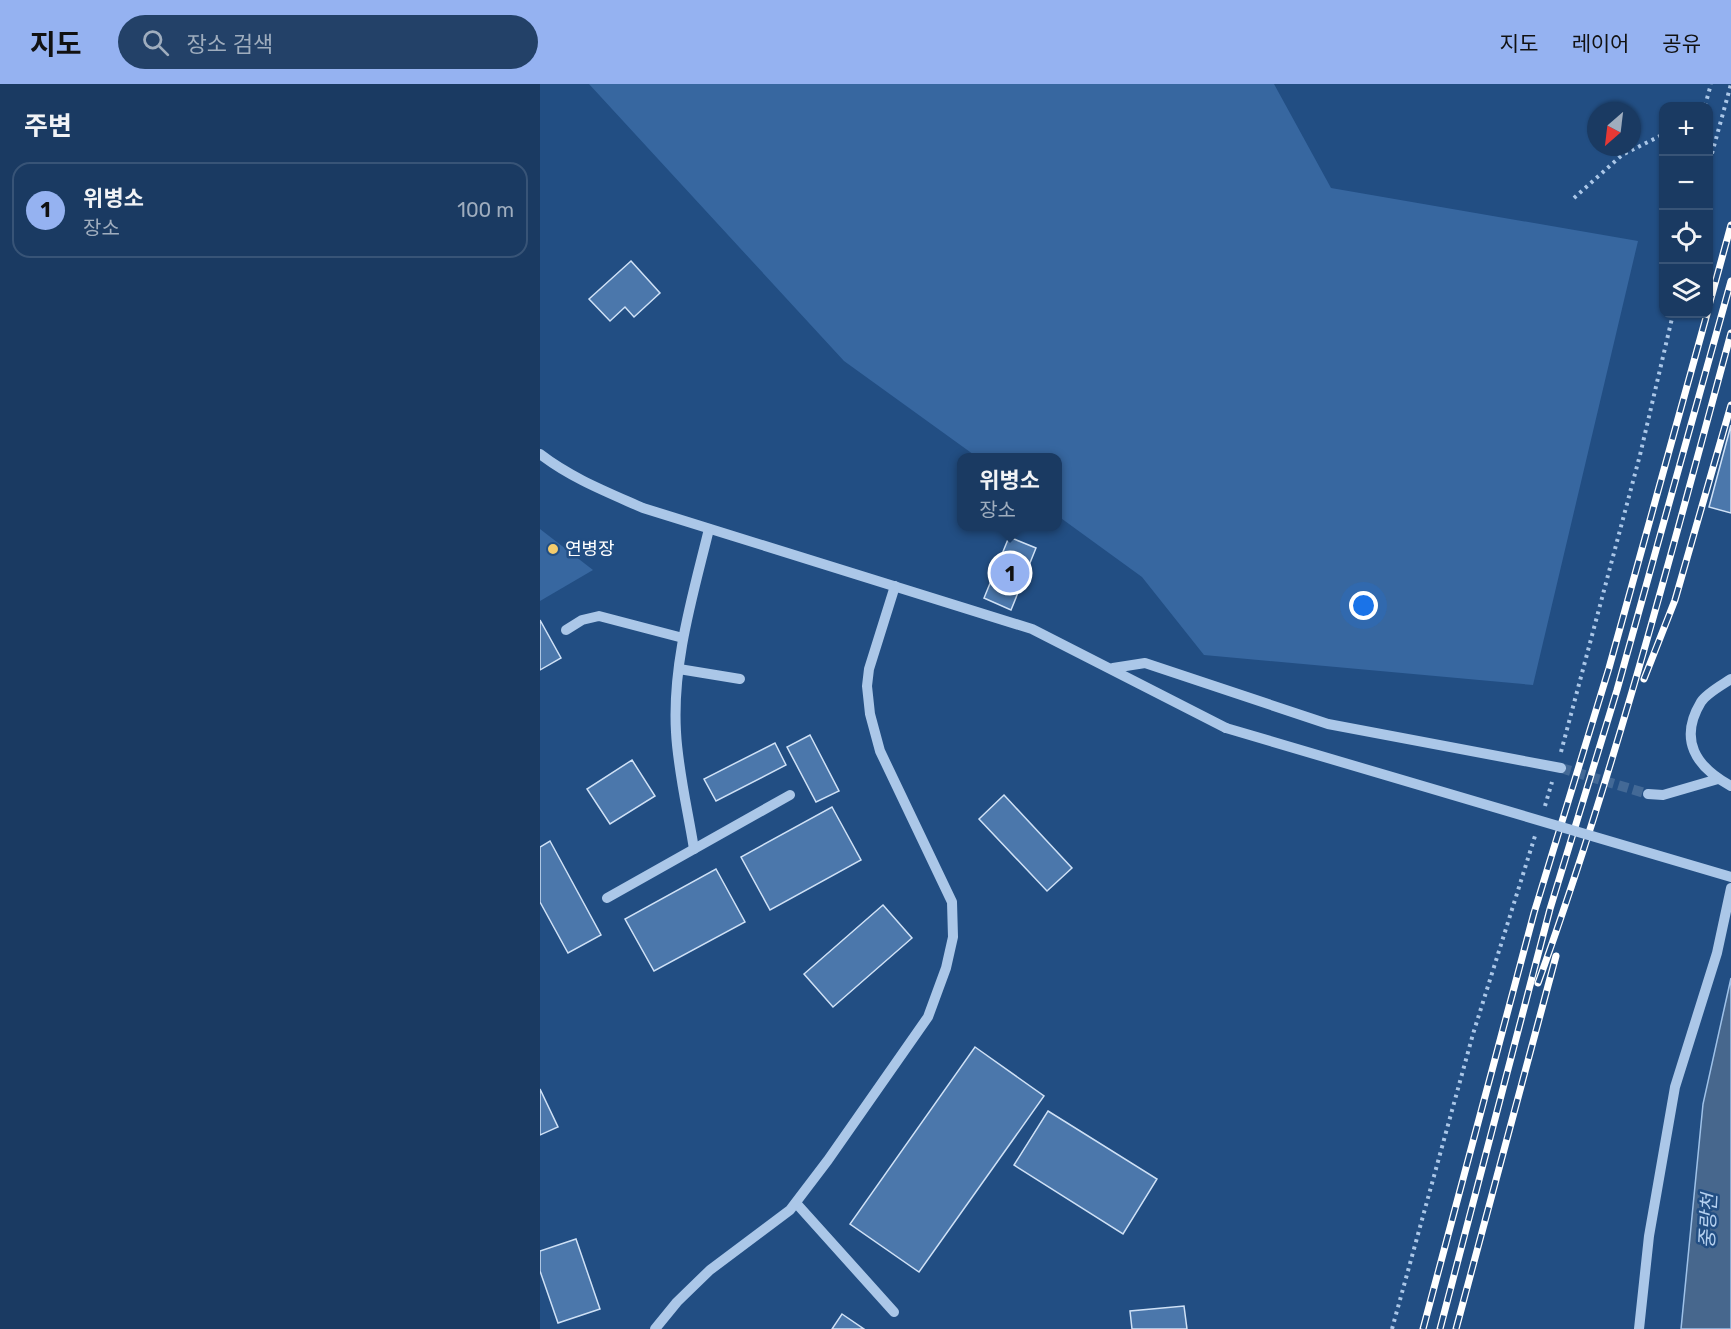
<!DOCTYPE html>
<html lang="ko">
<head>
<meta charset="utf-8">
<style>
  :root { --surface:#1a3a62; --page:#234168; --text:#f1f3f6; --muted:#9fadbe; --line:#385477; --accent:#95b2f1 }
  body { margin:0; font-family:Rubik,"Noto Sans KR",sans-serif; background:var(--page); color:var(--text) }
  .controls { position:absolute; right:18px; top:18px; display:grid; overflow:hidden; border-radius:12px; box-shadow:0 2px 4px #0004 }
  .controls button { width:54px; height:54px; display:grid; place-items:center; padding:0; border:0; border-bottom:2px solid var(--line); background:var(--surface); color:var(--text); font:30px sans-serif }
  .compass { position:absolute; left:1047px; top:18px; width:54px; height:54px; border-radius:50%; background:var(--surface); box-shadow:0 2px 4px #0004; rotate:208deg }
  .you { position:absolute; left:824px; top:522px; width:21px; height:21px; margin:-15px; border:4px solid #fff; border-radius:50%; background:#1a73e8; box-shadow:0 0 0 9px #1a73e833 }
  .badge { display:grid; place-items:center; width:39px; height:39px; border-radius:50%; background:var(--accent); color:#111; font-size:20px; font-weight:700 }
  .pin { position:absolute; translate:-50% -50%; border:3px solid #fff; box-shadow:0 2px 6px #0006 }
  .popup { position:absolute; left:417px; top:369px; width:105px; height:78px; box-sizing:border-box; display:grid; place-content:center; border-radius:12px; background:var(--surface); filter:drop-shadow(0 2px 4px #0005); font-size:20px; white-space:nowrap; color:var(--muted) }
  .popup b { font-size:22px; color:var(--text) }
  .popup::after { content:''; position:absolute; left:50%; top:100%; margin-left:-12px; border:12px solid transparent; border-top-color:var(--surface) }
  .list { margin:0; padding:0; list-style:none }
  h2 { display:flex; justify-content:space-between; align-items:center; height:78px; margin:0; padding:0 24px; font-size:26px }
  h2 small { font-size:20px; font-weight:400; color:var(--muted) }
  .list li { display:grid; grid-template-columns:39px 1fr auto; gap:18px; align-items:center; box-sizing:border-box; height:96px; margin:0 12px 12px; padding:0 12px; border:2px solid var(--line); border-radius:18px }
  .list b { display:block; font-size:22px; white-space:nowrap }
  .list p { margin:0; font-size:20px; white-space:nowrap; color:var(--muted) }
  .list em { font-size:20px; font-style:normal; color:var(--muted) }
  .icon { flex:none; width:33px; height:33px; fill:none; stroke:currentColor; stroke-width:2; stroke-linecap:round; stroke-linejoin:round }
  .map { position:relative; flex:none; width:1191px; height:1245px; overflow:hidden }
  header { display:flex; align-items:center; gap:36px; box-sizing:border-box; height:84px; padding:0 30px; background:var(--accent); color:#111 }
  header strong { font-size:28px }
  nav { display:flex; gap:33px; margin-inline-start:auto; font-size:21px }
  .search { width:420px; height:54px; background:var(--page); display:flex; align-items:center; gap:15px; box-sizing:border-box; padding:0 21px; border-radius:33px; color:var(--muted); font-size:22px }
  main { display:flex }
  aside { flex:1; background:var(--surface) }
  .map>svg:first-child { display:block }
  .green { fill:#3767a0 }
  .water { fill:#47678d; stroke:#9fc2e9; stroke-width:1.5 }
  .building { fill:#4b77ab; stroke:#cfe1f6; stroke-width:1.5 }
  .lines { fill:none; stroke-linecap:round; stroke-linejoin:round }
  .minor-tunnel { stroke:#436996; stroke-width:10; stroke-dasharray:10 5; stroke-linecap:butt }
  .path { stroke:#abc7e8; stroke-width:4; stroke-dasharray:3 4.5; stroke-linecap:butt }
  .minor { stroke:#abc7e8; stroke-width:10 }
  .rail-casing { stroke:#fff; stroke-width:7 }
  .rail { stroke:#224e83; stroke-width:4.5; stroke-dasharray:14; stroke-linecap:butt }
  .minor-bridge { stroke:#abc7e8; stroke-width:10 }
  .poi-dot { fill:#f4cc6d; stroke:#224e83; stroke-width:2 }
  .labels { text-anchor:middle; stroke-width:5; stroke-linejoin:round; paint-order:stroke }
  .poi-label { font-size:18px; fill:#fff; stroke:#224e83; text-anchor:start }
  .water-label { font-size:20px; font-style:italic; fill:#b6d1f0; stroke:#224e83 }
</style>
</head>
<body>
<header>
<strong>지도</strong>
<div class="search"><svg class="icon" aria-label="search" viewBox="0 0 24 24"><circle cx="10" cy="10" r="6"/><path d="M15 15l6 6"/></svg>장소 검색</div>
<nav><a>지도</a><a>레이어</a><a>공유</a></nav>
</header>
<main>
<aside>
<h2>주변<small></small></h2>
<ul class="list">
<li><span class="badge">1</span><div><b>위병소</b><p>장소</p></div><em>100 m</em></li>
</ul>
</aside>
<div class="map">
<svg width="1191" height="1245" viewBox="0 0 1191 1245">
  <rect width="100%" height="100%" fill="#224e83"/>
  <g class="green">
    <path d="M49 0H734L791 104 1098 157 993 601 664 571 602 493 518 432V374L437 373 304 277Z"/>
    <path d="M0 445 53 486 0 517Z"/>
  </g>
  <path class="water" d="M1191 894V1245H1141L1163 1020Z"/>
  <g class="building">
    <path d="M91 177 120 209 94 233 85 223 70 237 49 215Z"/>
    <path d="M1191 341V429L1169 423Z"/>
    <path d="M469 453 496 464 471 526 444 514Z"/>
    <path d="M0 536 21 574 0 586Z"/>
    <path d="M270 651 299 707 276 718 247 663Z"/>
    <path d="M235 659 246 681 176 717 164 695Z"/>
    <path d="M92 676 115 712 70 740 47 705Z"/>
    <path d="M464 711 532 784 507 807 439 735Z"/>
    <path d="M292 723 321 776 230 826 201 773Z"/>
    <path d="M10 757 61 851 28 869 0 818V763Z"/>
    <path d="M176 785 205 838 114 887 85 835Z"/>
    <path d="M343 821 372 854 293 923 264 890Z"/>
    <path d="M435 963 504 1012 379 1188 310 1140Z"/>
    <path d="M0 1005 18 1043 0 1051Z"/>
    <path d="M508 1027 617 1095 583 1150 474 1081Z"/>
    <path d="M36 1155 60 1225 18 1239 0 1187V1167Z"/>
    <path d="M644 1222 647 1245H592L590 1227Z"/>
    <path d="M302 1230 324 1245H292Z"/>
  </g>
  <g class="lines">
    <path class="minor-tunnel" d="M1021 684 1108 710"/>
    <g class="path">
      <path d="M1165 22 1171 0"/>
      <path d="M1168 84 1191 0"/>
      <path d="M1034 114 1082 71 1124 50"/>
      <path d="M1021 668 1100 371 1133 230"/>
      <path d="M1005 722 1012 698"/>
      <path d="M852 1245 933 950 995 752"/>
    </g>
    <g class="minor">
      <path d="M0 370C31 394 67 408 103 424L492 545 686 644"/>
      <path d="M26 546 42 536 59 532 143 554"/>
      <path d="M573 584 605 579 788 640 1021 684"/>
      <path d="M139 585 200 595"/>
      <path d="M1191 595C1182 601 1167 609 1161 618 1138 656 1156 683 1191 702"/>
      <path d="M1108 710 1123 711 1178 695"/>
      <path d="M154 765C148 727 138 687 136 648 132 579 153 511 169 445"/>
      <path d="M67 814 250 711"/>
      <path d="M256 1119 354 1228"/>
      <path d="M115 1245 137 1218 170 1186 250 1126 288 1076 388 933 406 884 413 853 412 818 340 667 330 630 327 602 329 585 355 502"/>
      <path d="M1099 1245 1109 1152 1135 1003 1177 869 1191 804"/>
    </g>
    <g class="rail-casing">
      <g id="rail">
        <path d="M1168 225 1191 141"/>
        <path d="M1104 595 1135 516 1191 321"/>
        <path d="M998 899C1075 686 1132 467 1191 249"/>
        <path d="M883 1245 994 829 1069 584 1167 230"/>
        <path d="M900 1245 1010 825 1077 606 1191 197"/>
        <path d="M916 1245 1016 872"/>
      </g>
    </g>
    <use href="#rail" class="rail"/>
    <path class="minor-bridge" d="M686 644 1191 793"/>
  </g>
  <circle class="poi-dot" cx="13" cy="465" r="6"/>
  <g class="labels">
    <g class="poi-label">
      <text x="25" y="471">연병장</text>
    </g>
    <g class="water-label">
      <text transform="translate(1168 1137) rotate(-87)" y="7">중랑천</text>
    </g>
  </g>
</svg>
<div class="controls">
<button>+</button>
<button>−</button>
<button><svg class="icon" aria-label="locate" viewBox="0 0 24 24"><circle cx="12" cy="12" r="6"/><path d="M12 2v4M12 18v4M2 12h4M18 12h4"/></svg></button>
<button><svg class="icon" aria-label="layers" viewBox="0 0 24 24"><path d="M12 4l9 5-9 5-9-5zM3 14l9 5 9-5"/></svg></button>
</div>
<svg class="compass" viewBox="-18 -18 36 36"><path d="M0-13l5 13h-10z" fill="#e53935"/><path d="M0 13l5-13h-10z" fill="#9fadbe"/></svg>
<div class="you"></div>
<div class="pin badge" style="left:470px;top:489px">1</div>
<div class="popup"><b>위병소</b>장소</div>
</div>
</main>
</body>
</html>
